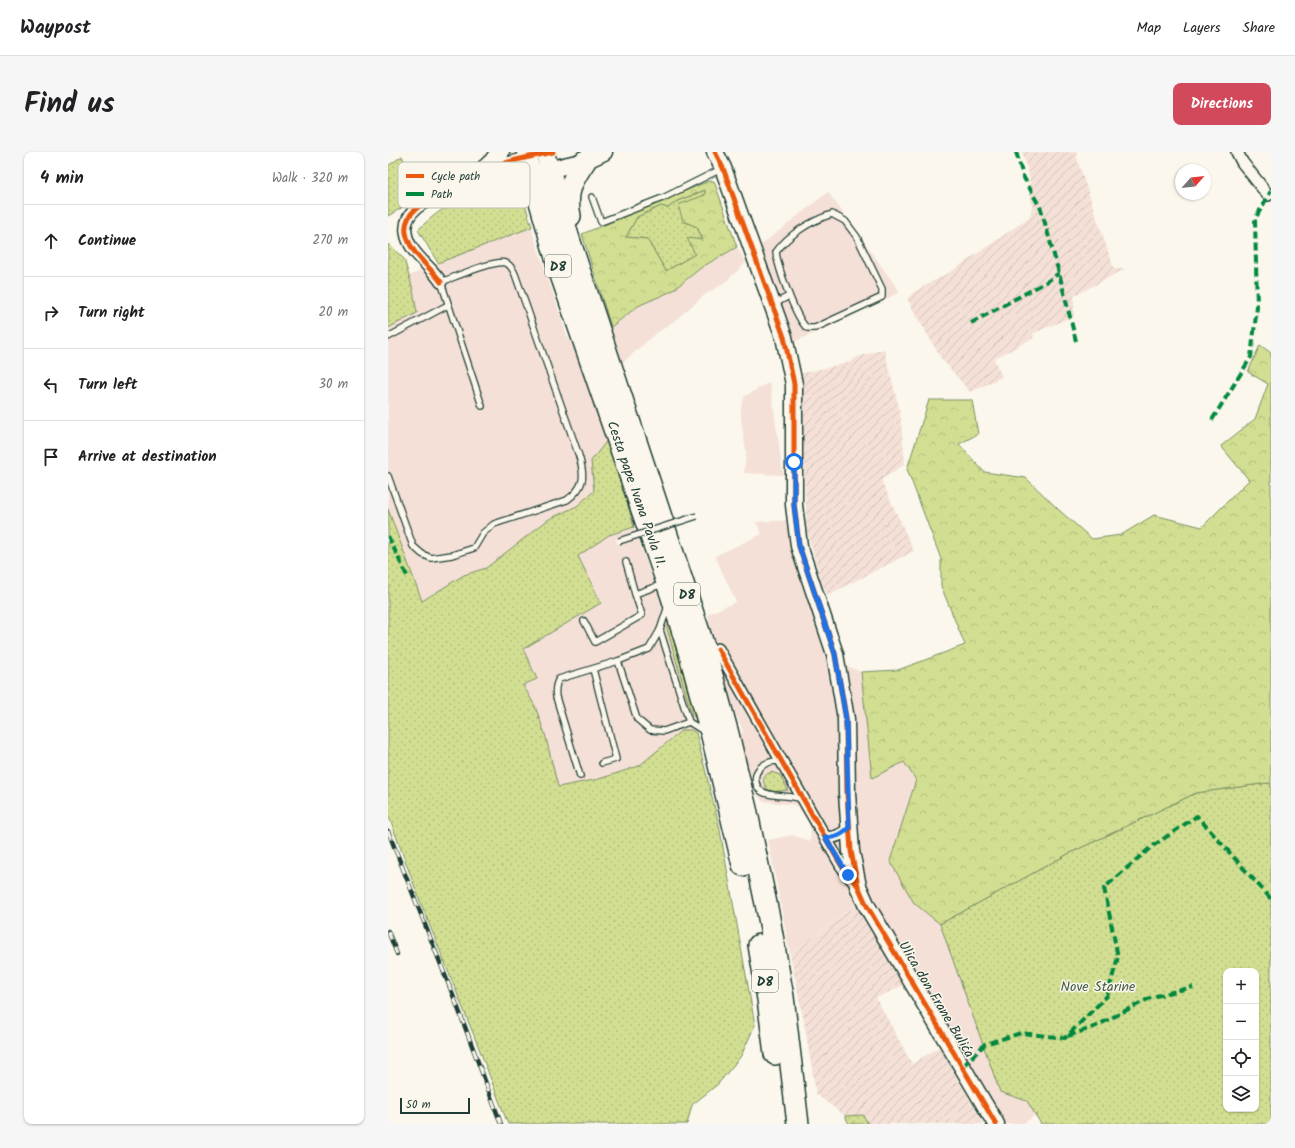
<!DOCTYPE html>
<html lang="en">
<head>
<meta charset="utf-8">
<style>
  :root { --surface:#fff; --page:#f6f6f6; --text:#202124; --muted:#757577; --line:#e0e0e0; --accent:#d1495b }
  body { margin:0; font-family:Kalam,sans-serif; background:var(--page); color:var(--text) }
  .controls { position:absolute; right:12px; bottom:12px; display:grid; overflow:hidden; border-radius:8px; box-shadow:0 1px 3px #0004 }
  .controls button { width:36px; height:36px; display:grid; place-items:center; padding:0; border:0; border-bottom:1px solid var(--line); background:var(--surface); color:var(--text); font:20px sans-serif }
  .compass { position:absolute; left:787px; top:12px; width:36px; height:36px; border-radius:50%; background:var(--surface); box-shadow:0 1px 3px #0004; rotate:63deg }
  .scale { position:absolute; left:12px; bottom:10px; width:70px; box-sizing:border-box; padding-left:4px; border:2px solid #1f3d34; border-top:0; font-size:11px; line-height:14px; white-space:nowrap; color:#1f3d34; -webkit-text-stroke:3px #fbf7ec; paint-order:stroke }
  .stop { position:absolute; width:12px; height:12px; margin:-9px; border:3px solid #1a73e8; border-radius:50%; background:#fff }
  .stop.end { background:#1a73e8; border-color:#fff; box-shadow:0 1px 4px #0008 }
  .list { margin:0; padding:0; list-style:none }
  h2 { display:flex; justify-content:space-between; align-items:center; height:52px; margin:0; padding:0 16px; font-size:17px }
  h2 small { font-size:13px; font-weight:400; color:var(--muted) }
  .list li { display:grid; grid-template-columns:26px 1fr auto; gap:12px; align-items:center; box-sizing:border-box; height:72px; padding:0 16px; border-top:1px solid var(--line) }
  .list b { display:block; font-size:15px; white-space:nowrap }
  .list em { font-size:13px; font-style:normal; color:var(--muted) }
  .icon { flex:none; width:22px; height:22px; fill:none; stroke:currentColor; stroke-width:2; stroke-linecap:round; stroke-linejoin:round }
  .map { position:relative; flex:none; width:883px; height:972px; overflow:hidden; border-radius:8px }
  header { display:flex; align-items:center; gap:24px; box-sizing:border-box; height:56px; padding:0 20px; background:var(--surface); border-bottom:1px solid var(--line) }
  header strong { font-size:19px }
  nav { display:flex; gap:22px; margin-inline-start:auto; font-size:14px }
  .intro { display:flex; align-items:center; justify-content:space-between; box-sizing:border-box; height:96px; padding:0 24px }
  h1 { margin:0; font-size:28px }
  .button { padding:10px 18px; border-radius:8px; background:var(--accent); color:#fff; font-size:14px; font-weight:700 }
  main { display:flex; gap:24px; padding:0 24px }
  aside { flex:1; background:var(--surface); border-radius:8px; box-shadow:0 1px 3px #0004 }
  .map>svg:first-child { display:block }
  .built { fill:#f4e0d6 }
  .industrial { fill:url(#industrial-furrows) }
  .green { fill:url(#green-dots); stroke:#788e63; fill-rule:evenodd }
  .forest { fill:url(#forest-crowns); stroke:#788e63; fill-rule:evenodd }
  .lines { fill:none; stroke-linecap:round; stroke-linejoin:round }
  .lane-casing { stroke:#1f3d34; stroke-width:8 }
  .street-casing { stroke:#1f3d34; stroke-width:14 }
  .secondary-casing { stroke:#1f3d34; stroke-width:19 }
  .primary-casing { stroke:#1f3d34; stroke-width:21 }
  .highway-casing { stroke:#1f3d34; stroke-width:24 }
  .lane { stroke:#fbf7ec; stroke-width:5.5 }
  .street { stroke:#fbf7ec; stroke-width:11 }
  .secondary { stroke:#fbf7ec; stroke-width:16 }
  .primary { stroke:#fbf7ec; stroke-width:18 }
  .highway { stroke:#fbf7ec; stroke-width:21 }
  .rail-casing { stroke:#1f3d34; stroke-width:4.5 }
  .rail { stroke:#fbf7ec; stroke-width:3; stroke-dasharray:9; stroke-linecap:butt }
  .lane-bridge-casing { stroke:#1f3d34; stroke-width:8; stroke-linecap:butt }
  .lane-bridge { stroke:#fbf7ec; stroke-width:5.5 }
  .quiet { stroke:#00873e; stroke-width:4; stroke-dasharray:8 4; stroke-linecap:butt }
  .cycleway-casing { stroke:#fbf7ec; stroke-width:8 }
  .cycleway { stroke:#e8590c; stroke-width:5 }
  .route { stroke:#1a73e8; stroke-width:5 }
  .labels { text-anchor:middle; stroke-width:3; stroke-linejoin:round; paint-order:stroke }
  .shield { fill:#fbf7ec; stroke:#61756b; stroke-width:1 }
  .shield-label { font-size:13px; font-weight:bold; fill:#1f3d34 }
  .street-label { font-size:14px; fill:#1f3d34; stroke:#fbf7ec }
  .park-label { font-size:14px; fill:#435d47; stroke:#fbf7ec }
  .key { fill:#fbf7ec; stroke:#b9bfb5; stroke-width:1 }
  .key-label { font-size:11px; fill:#1f3d34 }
</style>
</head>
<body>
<header>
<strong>Waypost</strong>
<nav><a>Map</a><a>Layers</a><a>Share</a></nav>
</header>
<div class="intro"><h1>Find us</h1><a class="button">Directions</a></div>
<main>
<aside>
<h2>4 min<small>Walk · 320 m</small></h2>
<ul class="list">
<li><svg class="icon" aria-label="ahead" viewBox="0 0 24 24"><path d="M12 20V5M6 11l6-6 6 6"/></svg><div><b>Continue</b></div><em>270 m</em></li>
<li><svg class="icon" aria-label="right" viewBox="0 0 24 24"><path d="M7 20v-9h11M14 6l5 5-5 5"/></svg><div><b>Turn right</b></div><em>20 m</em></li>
<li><svg class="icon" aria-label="left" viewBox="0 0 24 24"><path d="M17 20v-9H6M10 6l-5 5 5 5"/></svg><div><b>Turn left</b></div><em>30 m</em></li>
<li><svg class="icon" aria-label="arrive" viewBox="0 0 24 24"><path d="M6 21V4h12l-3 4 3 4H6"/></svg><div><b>Arrive at destination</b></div></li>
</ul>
</aside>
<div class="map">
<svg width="883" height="972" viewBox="0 0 883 972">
  <defs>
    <pattern id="industrial-furrows" width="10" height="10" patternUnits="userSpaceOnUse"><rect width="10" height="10" fill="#f4e0d6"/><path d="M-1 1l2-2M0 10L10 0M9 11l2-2" fill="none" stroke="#d1c1b8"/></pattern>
    <pattern id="green-dots" width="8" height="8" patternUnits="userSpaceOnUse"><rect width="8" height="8" fill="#d2df92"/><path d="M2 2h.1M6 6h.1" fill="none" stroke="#b4c07e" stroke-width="1.8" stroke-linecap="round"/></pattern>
    <pattern id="forest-crowns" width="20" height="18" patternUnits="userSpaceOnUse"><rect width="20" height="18" fill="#d2df92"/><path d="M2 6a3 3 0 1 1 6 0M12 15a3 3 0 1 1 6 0" fill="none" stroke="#b4c07e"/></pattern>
  </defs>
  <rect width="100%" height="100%" fill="#fbf7ec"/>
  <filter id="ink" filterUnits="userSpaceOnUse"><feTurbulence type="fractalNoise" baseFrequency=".025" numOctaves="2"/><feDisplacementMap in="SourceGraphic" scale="8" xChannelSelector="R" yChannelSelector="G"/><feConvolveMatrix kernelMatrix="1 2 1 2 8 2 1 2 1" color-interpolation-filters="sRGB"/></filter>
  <g filter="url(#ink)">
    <g class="built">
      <path d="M440 40 512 140 451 171 403 191 368 97Z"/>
      <path d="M143 75 178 181 193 210 221 286 203 309 206 339 189 354 161 367 98 416 76 423 33 449 0 357V176L29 161 25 138 21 124 50 111Z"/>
      <path d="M349 95 358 111 336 131 318 142 286 169 266 183 232 213 223 175 250 154 284 139 314 115Z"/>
      <path d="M382 230 395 323 356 321 358 300 353 266V255L357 244Z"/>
      <path d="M405 368 443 507 473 520 484 626 516 610 528 628 502 709 526 751 552 772 612 940 639 949 648 963 634 972H612L478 745 402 802 380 688 404 683 422 689 423 678 419 668 408 653 374 649 366 637 364 622 354 615 347 585 355 580 328 511 320 462 348 450 327 404 374 382 368 370Z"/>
      <path d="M246 375 272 448 284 469 312 566 308 581 303 578H294L251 614 211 627 170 635 157 582 147 554 135 533 149 527 135 497 213 451 190 404 221 383Z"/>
    </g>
    <g class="industrial">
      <path d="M634 0H688L690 10 726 117H737L686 144V164L646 181 645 186 606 207 614 225 582 240 553 206 519 147 526 140 567 117 642 65 644 55 641 23Z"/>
      <path d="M496 197 512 260 517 312 493 328 526 399 440 443 434 433 419 379 416 310 415 247 411 222 463 210 469 205Z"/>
      <path d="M479 745 529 827 488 846 524 912 551 895 596 972H480L475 963 457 964 428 942 416 870 402 802Z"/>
    </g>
    <g class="green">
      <path d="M14 4 30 40 25 49 0 64V14Z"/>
      <path d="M110 37 127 38 134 43 144 75 50 111 30 78C55 53 76 43 110 37Z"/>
      <path d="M317 38V43L295 69 309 75 315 89 300 86 307 102 278 119 259 87 238 85 249 65 273 54 280 56 289 49Z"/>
      <path d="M0 92 16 107 25 138 29 161 0 176Z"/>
      <path d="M221 286 246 375 221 383 190 404 213 451 135 497 149 527 135 533 147 554 157 582 170 635 211 627 251 614 294 578H303L308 581 331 673 367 873 353 904 330 932 304 953 299 972H120L89 891 32 749 0 662V357L34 449 76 423 98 416 161 367 189 354 206 339 203 309Z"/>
      <path d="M282 470 309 568 304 563 279 477 280 472Z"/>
      <path d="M383 620 392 623 400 638 385 640 380 638C374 630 373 624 383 620Z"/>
      <path d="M880 631 883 632V972H653L639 949 612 940 552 772 680 702 808 641ZM838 819H868V957H838Z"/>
      <path d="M475 963 480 972H461L457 964Z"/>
    </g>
    <g class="forest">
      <path d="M321 29H326L349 95 314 115 284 139 250 154 223 175 194 82ZM317 38V43L290 53 295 69 309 75 315 88 299 86 307 102 278 119 259 87 238 85 249 65 273 54 280 56 289 49Z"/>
      <path d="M872 193 883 201V632L880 631 808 641 680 702 552 772 526 751 502 709 528 628 516 610 484 626 473 520 510 518 577 493 553 434V407L519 317 541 248H584L590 282 571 292 596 320 638 326 672 359 704 387 733 383 766 363 814 375 861 328 833 294 867 267 880 232 860 220Z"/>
    </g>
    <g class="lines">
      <g class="lane-casing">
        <g id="lane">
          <path d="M204 45 213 70 277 45 333 17"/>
          <path d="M444 62 457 69 469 85 494 137V145L427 176H419C408 167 390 116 388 100 401 82 423 69 444 62Z"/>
          <path d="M386 152 401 144"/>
          <path d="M0 185 60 153"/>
          <path d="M0 324 25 394 34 402 43 406 64 403 86 396 95 381 106 372 179 348C197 335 197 324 191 304L127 122C125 118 123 113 118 111 107 107 65 126 53 130L94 254"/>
          <path d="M238 410 247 442 275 432"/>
          <path d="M280 454 272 478 301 570 317 580"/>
          <path d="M196 469 207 490 254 463 247 442"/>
          <path d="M272 478 261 497 230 509 249 567 262 578 276 579 301 570"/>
          <path d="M205 517 228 607 214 611"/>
          <path d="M393 610C377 606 360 621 371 637 378 646 402 642 413 647"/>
          <path d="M192 624 168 545C167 538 167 533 171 527L230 509"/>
        </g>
      </g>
      <g class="street-casing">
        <g id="street">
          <path d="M849 0 854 10 880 43"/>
          <path d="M71 35 98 31 144 22"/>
          <path d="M53 130C43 114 21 101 18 81 14 53 51 45 69 35 77 30 84 25 93 20 107 13 123 10 139 6"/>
          <path d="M330 497 394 610 453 713 460 723 469 733"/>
          <path d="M437 685C447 687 454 682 461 676"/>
        </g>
      </g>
      <g class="secondary-casing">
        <g id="secondary">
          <path d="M327 0 335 16 396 185 406 232V353L411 394 447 502 458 567 459 641 463 699 470 734 479 754 608 972"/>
          <path d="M151 20 197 9 216 0"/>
        </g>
      </g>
      <g class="primary-casing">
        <g id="primary">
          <path d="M138 0 144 22"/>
          <path d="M157 0 161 17"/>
          <path d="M94 20 105 10 112 0"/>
        </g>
      </g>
      <g class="highway-casing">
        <g id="highway">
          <path d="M161 17 180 84 317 498 340 582 359 661 381 766 395 845 410 972"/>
          <path d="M144 22 172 120 283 442 302 503 324 584 355 713"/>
          <path d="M182 64C177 40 184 28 197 9"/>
          <path d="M371 793 380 847 387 902"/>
        </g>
      </g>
      <use href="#lane" class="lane"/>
      <use href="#street" class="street"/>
      <use href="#secondary" class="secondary"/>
      <use href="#primary" class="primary"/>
      <use href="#highway" class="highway"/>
      <g class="rail-casing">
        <g id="rail">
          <path d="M0 679 70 856 113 972"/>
          <path d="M0 779 9 802"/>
        </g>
      </g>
      <use href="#rail" class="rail"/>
      <g class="lane-bridge-casing">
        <path id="lane-bridge" d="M231 389 309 364"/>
      </g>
      <use href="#lane-bridge" class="lane-bridge"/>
      <g class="quiet">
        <path d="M628 0 635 24 653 57 671 121 688 189"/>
        <path d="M583 171 660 129 671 121"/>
        <path d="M824 268 863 205 869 155 867 67 883 39"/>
        <path d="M0 384 20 426"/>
        <path d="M680 884 706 875 764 845 805 835"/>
        <path d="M575 914 597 892 633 881 677 886 719 844 730 805 716 736 762 696 809 664 883 747"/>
      </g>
      <g class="cycleway-casing">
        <g id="cycleway">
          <path d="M327 0 335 16 396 185 406 232V353L411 394 447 502 458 567 459 641 463 699 470 734 479 754 608 972"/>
          <path d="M53 130C42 114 22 102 18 81 14 54 51 45 68 35 83 27 95 18 111 13 128 7 147 4 165 0"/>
          <path d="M330 497 394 610 453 713 468 732"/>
        </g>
      </g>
      <use href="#cycleway" class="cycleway"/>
    </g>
  </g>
  <g class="lines" filter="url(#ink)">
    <path class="route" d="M406 310V353L411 394 447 502 458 567 461 676C454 682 447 687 437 685L460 723"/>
  </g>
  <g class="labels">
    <g class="shield">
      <rect x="157" y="103" width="26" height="22" rx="3"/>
      <rect x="286" y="431" width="26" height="22" rx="3"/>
      <rect x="364" y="818" width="26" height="22" rx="3"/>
    </g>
    <g class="shield-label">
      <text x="170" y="119">D8</text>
      <text x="299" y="447">D8</text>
      <text x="377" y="834">D8</text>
    </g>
    <g class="street-label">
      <text transform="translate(249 342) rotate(71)" y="5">Cesta pape Ivana Pavla II.</text>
      <text transform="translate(549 847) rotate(59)" y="5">Ulica don Frane Bulića</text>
    </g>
    <g class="park-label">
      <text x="710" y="839">Nove Starine</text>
    </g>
  </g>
  <rect x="10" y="10" width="132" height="46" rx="6" class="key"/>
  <rect x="18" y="22" width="18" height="4" fill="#e8590c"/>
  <rect x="18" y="40" width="18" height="4" fill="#00873e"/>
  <g class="key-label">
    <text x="43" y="28">Cycle path</text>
    <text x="43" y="46">Path</text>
  </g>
</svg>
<div class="controls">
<button>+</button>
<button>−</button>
<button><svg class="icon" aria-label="locate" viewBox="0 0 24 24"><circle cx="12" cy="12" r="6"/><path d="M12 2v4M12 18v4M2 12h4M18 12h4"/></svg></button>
<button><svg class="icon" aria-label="layers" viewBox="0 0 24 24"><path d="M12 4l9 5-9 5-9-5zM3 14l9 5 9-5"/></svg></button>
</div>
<svg class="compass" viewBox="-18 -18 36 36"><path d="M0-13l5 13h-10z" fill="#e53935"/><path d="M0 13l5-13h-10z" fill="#757577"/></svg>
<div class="scale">50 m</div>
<div class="stop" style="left:406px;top:310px"></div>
<div class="stop end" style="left:460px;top:723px"></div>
</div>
</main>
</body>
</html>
